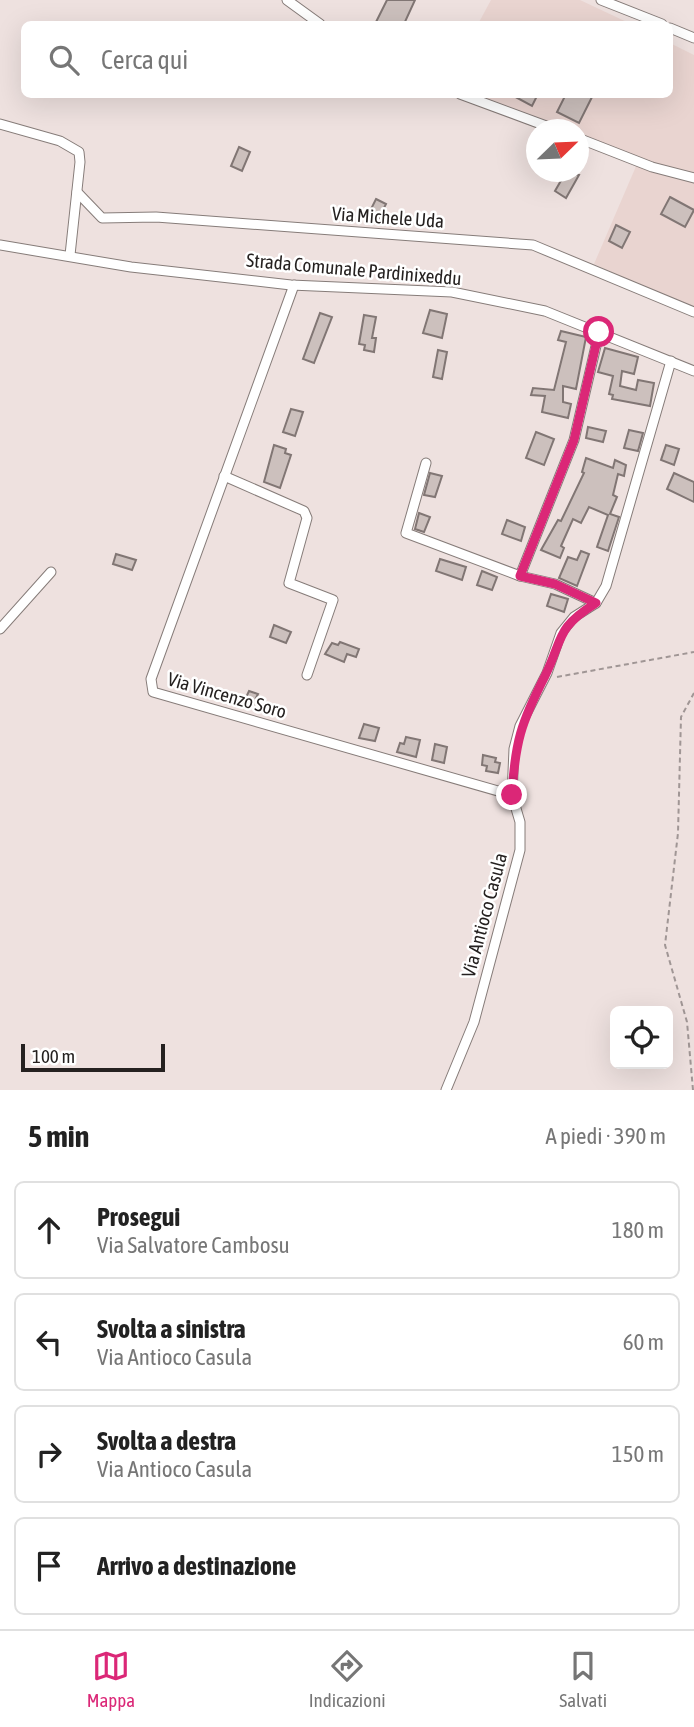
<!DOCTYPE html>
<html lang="it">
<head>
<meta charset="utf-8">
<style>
  :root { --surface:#fff; --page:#f2f2f2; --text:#222; --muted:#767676; --line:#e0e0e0; --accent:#db2777 }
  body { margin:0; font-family:"Asap Condensed",sans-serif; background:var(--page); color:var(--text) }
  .controls { position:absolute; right:21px; bottom:21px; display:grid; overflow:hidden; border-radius:10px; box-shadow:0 7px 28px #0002 }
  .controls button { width:63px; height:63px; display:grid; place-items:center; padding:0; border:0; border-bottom:2px solid var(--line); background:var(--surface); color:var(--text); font:35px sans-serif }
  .compass { position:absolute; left:526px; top:119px; width:63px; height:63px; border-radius:50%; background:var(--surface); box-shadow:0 7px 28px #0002; rotate:67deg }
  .scale { position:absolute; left:21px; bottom:18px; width:144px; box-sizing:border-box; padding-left:7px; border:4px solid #252120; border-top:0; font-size:19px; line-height:24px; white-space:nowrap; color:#252120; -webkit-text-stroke:5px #fff; paint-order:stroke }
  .stop { position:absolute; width:21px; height:21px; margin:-16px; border:5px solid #db2777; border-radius:50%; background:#fff }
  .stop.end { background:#db2777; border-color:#fff; box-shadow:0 2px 7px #0008 }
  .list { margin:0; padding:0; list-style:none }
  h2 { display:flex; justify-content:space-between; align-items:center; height:91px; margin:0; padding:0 28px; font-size:30px }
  h2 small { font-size:23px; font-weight:400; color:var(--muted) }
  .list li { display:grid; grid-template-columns:46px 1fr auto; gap:21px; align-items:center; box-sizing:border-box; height:98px; margin:0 14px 14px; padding:0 14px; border:2px solid var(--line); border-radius:10px }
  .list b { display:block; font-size:26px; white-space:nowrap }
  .list p { margin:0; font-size:23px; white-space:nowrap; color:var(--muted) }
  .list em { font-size:23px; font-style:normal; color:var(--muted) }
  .icon { flex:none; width:38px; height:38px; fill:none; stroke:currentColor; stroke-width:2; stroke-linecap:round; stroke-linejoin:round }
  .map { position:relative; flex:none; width:694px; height:1090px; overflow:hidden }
  .search { position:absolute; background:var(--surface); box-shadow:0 7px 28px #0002; left:21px; right:21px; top:21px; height:77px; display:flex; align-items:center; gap:18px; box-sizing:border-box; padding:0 24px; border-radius:10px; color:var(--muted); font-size:26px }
  .sheet { height:539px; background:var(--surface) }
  nav { display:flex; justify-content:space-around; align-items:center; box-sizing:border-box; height:98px; border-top:2px solid var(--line); background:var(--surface); font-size:19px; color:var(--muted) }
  nav a { display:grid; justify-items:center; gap:4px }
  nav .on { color:var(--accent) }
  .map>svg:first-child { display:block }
  .built { fill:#e9d4d0 }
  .building { fill:#ccc0bd; stroke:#817674; stroke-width:2 }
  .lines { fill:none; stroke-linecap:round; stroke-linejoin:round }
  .minor-casing { stroke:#867c79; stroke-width:11 }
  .path { stroke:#a09695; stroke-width:2; stroke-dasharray:5 3.5; stroke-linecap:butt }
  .minor { stroke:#fff; stroke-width:9 }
  .route { stroke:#db2777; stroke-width:9 }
  .labels { text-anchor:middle; stroke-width:5; stroke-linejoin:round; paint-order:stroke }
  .street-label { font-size:19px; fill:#252120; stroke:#fff }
</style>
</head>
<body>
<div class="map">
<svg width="694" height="1090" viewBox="0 0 694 1090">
  <rect width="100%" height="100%" fill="#eee1df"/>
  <g class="built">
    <path d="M491 0H580L631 24H478Z"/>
    <path d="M670 43 694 55V311L594 264 637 164 579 138 578 130 559 129 479 95 670 94Z"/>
  </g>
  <g class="building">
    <path d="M387 0H415L404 24H375Z"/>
    <path d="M510 94H538L532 106Z"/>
    <path d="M566 94 592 97 579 123 557 112Z"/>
    <path d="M239 147 250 152 242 171 231 166Z"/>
    <path d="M566 172 579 175 566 198 555 191Z"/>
    <path d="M670 197 694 210 685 227 661 214Z"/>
    <path d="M376 199 386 204 377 222 367 217Z"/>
    <path d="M616 225 630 232 622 248 609 241Z"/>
    <path d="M430 310 447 314 442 338 423 333Z"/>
    <path d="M320 313 332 317 314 363 303 359Z"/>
    <path d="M364 315 376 317 372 338H376L374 352 364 350 365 345 359 344Z"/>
    <path d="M561 331 586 337 576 389 563 386V402L571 404 568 418 542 412 545 396 531 395 533 388 554 390 566 342 558 340Z"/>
    <path d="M605 348 638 357 634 374 622 371 620 386 636 390 638 380 654 383 650 406 612 399 613 395 609 394 613 376 598 372Z"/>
    <path d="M438 350 447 352 442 379 433 377Z"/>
    <path d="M291 409 303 412 295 436 283 432Z"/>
    <path d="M588 427 606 431 603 442 586 438Z"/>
    <path d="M629 430 643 433 638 451 624 448Z"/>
    <path d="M536 432 554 439 544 465 526 458Z"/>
    <path d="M274 445 286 449 285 453 291 455 280 488 264 482Z"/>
    <path d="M666 445 679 449 674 465 661 460Z"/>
    <path d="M586 458 613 468 615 460 626 465 624 476 618 474 613 495 617 497 610 514 619 517 608 551 597 547 608 515 589 507 581 523 573 519 561 546 564 548 560 558 541 550 558 520 561 521 584 473 582 472Z"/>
    <path d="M430 473 442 476 435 497 424 495Z"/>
    <path d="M674 473 694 482V502L667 489Z"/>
    <path d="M419 513 430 517 424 532 415 529Z"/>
    <path d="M507 520 525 527 521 541 502 534Z"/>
    <path d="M581 551 589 554 577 586 559 578 568 557 577 560Z"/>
    <path d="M116 554 136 560 132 570 113 564Z"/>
    <path d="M440 559 466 567 462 580 436 571Z"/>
    <path d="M482 571 497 577 492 590 477 585Z"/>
    <path d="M551 594 568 599 564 612 547 606Z"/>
    <path d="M274 625 291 632 286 643 270 637Z"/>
    <path d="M340 642 359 649 356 657 347 654 344 662 325 654 332 643 338 645Z"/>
    <path d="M249 691 258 694 256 698 263 701 260 711 243 704Z"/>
    <path d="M364 724 379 728 375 741 359 738Z"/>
    <path d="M406 737 420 740 416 757 397 752 400 743 404 744Z"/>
    <path d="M435 744 447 747 444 763 432 760Z"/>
    <path d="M483 755 496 758 495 762 500 763 498 773 486 771 487 766 482 765Z"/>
  </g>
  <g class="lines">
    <g class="minor-casing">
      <g id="minor">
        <path d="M287 0 320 24"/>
        <path d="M601 0 662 24"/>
        <path d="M670 28 694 38"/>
        <path d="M460 94 557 130"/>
        <path d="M0 124 60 141 79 152 80 162 70 255"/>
        <path d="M578 138 652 167 694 178"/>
        <path d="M77 192 102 218 156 217 533 245 694 312"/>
        <path d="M0 245 131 267 291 285 452 292 545 311 694 371"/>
        <path d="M294 285 151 679 153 692 512 795"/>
        <path d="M426 463 406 533 520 576 574 440 599 333"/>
        <path d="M224 476 304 511 307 518 289 583 333 600 307 675"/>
        <path d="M520 576 555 584 596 603 606 586 671 361"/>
        <path d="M0 629 51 572"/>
        <path d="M446 1090 474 1022 520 850V822L512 795 514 749 520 726 547 673 561 633 574 617 596 603"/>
      </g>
    </g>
    <g class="path">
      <path d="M557 677 694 652"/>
      <path d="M693 1090 687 1022 665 945 678 833 681 717 694 693"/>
    </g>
    <use href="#minor" class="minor"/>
  </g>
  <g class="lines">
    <path class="route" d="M512 795C515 742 521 723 545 676 564 637 555 629 596 603L555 584 520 576 574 440 599 332"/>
  </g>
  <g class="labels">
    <g class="street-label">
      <text transform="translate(388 217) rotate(4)" y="7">Via Michele Uda</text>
      <text transform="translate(354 269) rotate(5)" y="7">Strada Comunale Pardinixeddu</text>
      <text transform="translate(227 695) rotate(16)" y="7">Via Vincenzo Soro</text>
      <text transform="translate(484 915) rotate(-75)" y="7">Via Antioco Casula</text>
    </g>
  </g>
</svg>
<div class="controls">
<button><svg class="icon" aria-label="locate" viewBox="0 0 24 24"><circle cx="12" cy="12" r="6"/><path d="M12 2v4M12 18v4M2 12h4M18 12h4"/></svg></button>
</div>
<svg class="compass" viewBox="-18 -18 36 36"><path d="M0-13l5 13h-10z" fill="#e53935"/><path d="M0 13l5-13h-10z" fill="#767676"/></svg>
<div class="scale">100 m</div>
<div class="stop" style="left:599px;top:332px"></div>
<div class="stop end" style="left:512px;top:795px"></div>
<div class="search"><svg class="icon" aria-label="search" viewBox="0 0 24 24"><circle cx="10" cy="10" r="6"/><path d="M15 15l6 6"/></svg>Cerca qui</div>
</div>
<section class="sheet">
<h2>5 min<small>A piedi · 390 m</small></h2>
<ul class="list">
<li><svg class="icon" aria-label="ahead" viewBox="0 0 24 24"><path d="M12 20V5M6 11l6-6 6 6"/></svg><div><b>Prosegui</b><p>Via Salvatore Cambosu</p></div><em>180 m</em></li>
<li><svg class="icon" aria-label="left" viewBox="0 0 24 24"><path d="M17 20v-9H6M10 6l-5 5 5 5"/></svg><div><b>Svolta a sinistra</b><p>Via Antioco Casula</p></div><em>60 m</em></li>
<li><svg class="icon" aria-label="right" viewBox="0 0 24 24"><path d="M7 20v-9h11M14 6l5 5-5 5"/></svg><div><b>Svolta a destra</b><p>Via Antioco Casula</p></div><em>150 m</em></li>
<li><svg class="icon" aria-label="arrive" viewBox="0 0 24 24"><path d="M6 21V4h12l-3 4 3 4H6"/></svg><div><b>Arrivo a destinazione</b></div></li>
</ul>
</section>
<nav>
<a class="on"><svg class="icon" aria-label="map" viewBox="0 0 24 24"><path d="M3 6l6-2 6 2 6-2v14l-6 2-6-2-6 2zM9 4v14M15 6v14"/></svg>Mappa</a>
<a><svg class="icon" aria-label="directions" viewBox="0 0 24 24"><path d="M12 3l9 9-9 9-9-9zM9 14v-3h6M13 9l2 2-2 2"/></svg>Indicazioni</a>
<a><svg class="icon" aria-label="saved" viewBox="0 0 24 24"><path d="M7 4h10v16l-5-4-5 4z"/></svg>Salvati</a>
</nav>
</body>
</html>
